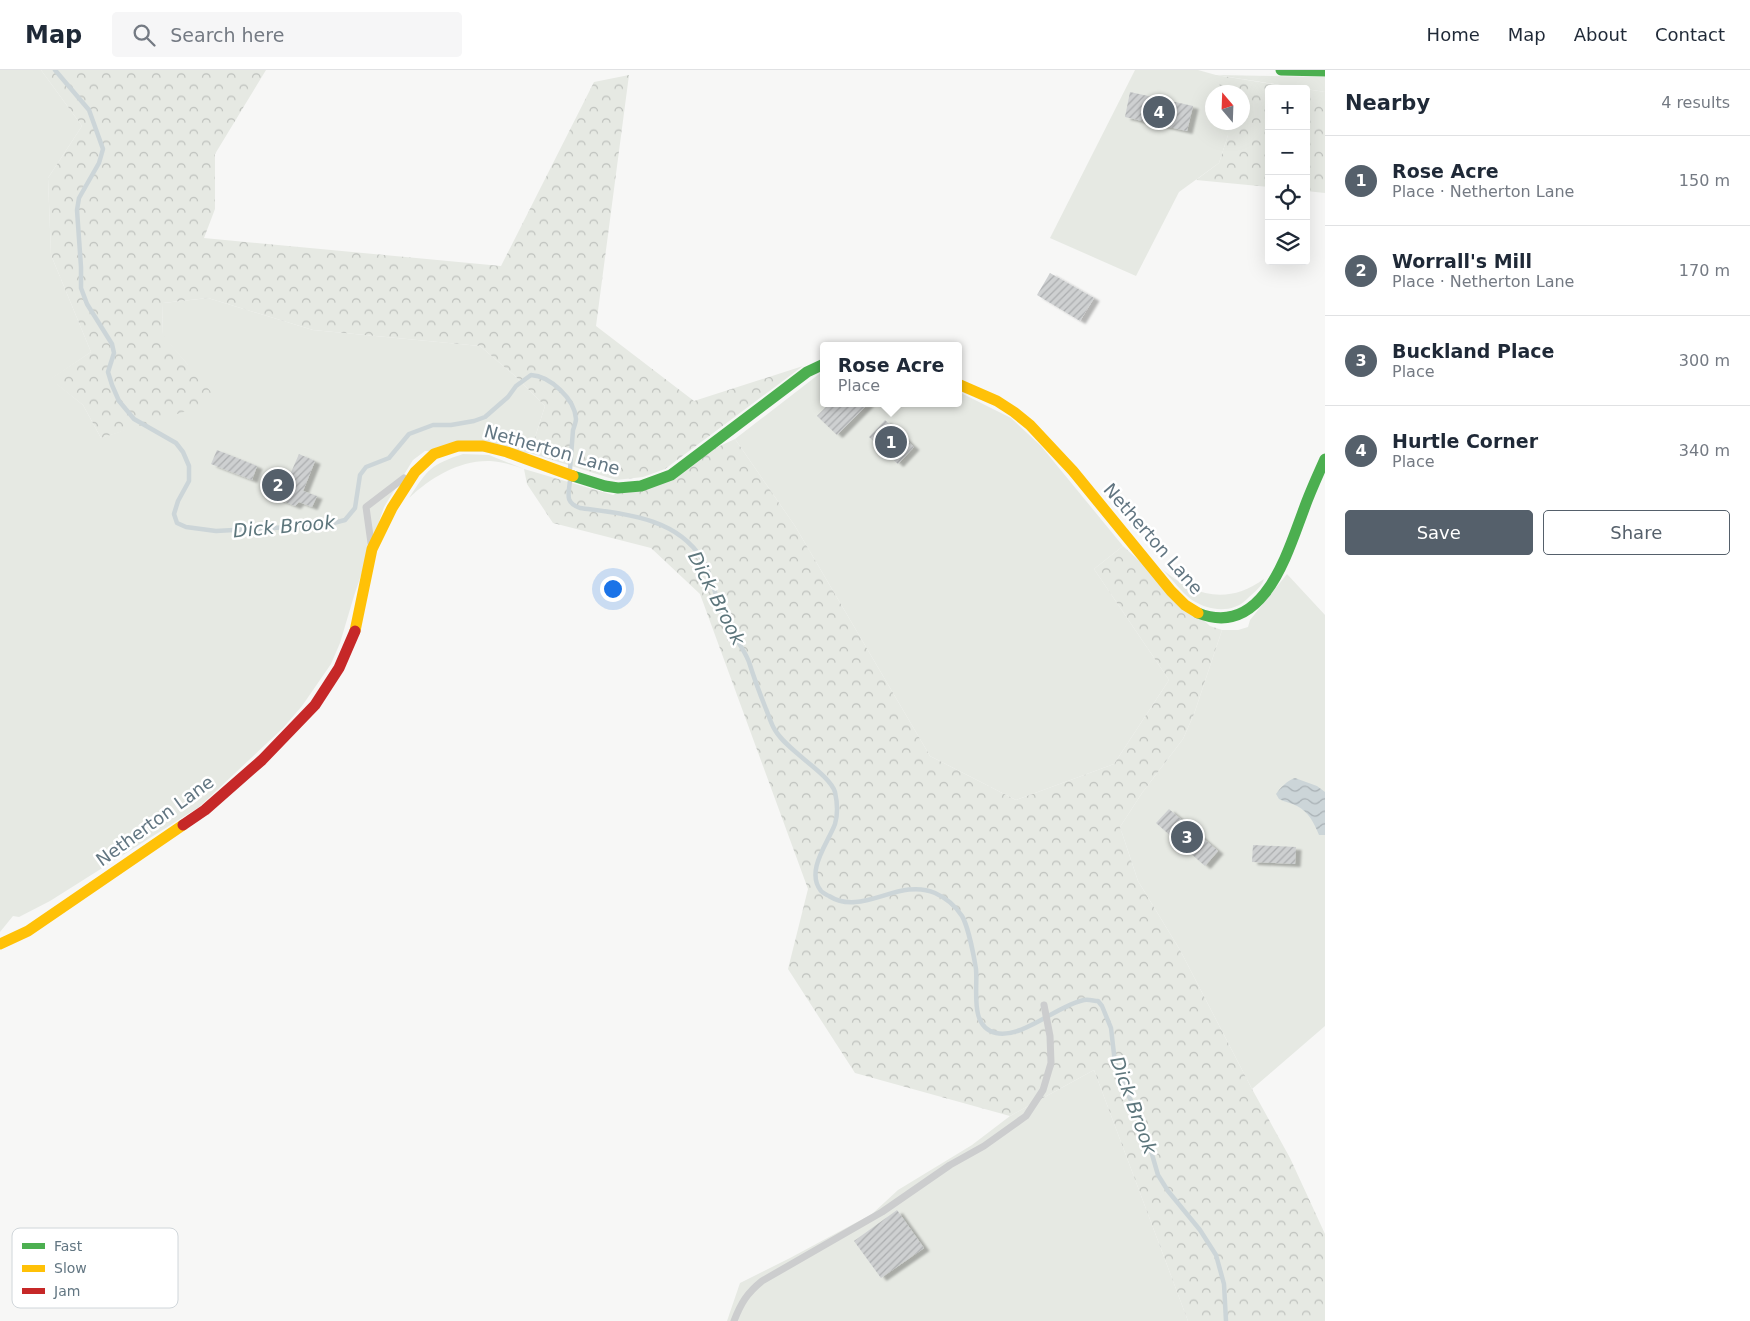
<!DOCTYPE html>
<html lang="en">
<head>
<meta charset="utf-8">
<style>
  :root { --surface:#fff; --page:#f6f6f7; --text:#1f2937; --muted:#747a83; --line:#e0e1e3; --accent:#55606b }
  body { margin:0; font-family:"DejaVu Sans",sans-serif; background:var(--page); color:var(--text) }
  .controls { position:absolute; right:15px; top:15px; display:grid; overflow:hidden; border-radius:5px; box-shadow:0 5px 20px #0002 }
  .controls button { width:45px; height:45px; display:grid; place-items:center; padding:0; border:0; border-bottom:1px solid var(--line); background:var(--surface); color:var(--text); font:25px sans-serif }
  .compass { position:absolute; left:1205px; top:15px; width:45px; height:45px; border-radius:50%; background:var(--surface); box-shadow:0 5px 20px #0002; rotate:341deg }
  .you { position:absolute; left:612px; top:518px; width:18px; height:18px; margin:-12px; border:4px solid #fff; border-radius:50%; background:#1a73e8; box-shadow:0 0 0 8px #1a73e833 }
  .badge { display:grid; place-items:center; width:32px; height:32px; border-radius:50%; background:var(--accent); color:#fff; font-size:16px; font-weight:700 }
  .pin { position:absolute; translate:-50% -50%; border:2px solid #fff; box-shadow:0 1px 5px #0006 }
  .popup { position:absolute; left:820px; top:272px; width:142px; height:65px; box-sizing:border-box; display:grid; place-content:center; border-radius:5px; background:var(--surface); filter:drop-shadow(0 1px 4px #0005); font-size:16px; white-space:nowrap; color:var(--muted) }
  .popup b { font-size:19px; color:var(--text) }
  .popup::after { content:''; position:absolute; left:50%; top:100%; margin-left:-10px; border:10px solid transparent; border-top-color:var(--surface) }
  .list { margin:0; padding:0; list-style:none }
  h2 { display:flex; justify-content:space-between; align-items:center; height:65px; margin:0; padding:0 20px; font-size:21px }
  h2 small { font-size:16px; font-weight:400; color:var(--muted) }
  .list li { display:grid; grid-template-columns:32px 1fr auto; gap:15px; align-items:center; box-sizing:border-box; height:90px; padding:0 20px; border-top:1px solid var(--line) }
  .list b { display:block; font-size:19px; white-space:nowrap }
  .list p { margin:0; font-size:16px; white-space:nowrap; color:var(--muted) }
  .list em { font-size:16px; font-style:normal; color:var(--muted) }
  .actions { display:flex; gap:10px; padding:15px 20px }
  .actions a { flex:1; padding:11px 0; border:1px solid var(--accent); border-radius:5px; text-align:center; font-size:18px; color:var(--accent) }
  .actions .main { background:var(--accent); color:#fff }
  .icon { flex:none; width:28px; height:28px; fill:none; stroke:currentColor; stroke-width:2; stroke-linecap:round; stroke-linejoin:round }
  .map { position:relative; flex:none; width:1325px; height:1251px; overflow:hidden }
  header { display:flex; align-items:center; gap:30px; box-sizing:border-box; height:70px; padding:0 25px; background:var(--surface); border-bottom:1px solid var(--line) }
  header strong { font-size:24px }
  nav { display:flex; gap:28px; margin-inline-start:auto; font-size:18px }
  .search { width:350px; height:45px; background:var(--page); display:flex; align-items:center; gap:12px; box-sizing:border-box; padding:0 18px; border-radius:5px; color:var(--muted); font-size:19px }
  main { display:flex }
  aside { flex:1; background:var(--surface) }
  .map>svg:first-child { display:block }
  .green { fill:#e6e9e3 }
  .forest { fill:url(#forest-crowns) }
  .water { fill:url(#water-waves) }
  .lines { fill:none; stroke-linecap:round; stroke-linejoin:round }
  .stream { stroke:#ccd5d8; stroke-width:4.5 }
  .building { fill:url(#building-hatch); filter:url(#shadow) }
  .lane { stroke:#cccdce; stroke-width:7 }
  .fast { stroke:#4caf50; stroke-width:11 }
  .slow { stroke:#ffc107; stroke-width:11 }
  .jam { stroke:#c62828; stroke-width:11 }
  .labels { text-anchor:middle; stroke-width:5; stroke-linejoin:round; paint-order:stroke }
  .street-label { font-size:18px; fill:#627682; stroke:#fff }
  .water-label { font-size:19px; font-style:italic; fill:#5d767c; stroke:#fff }
  .key { fill:#fff; stroke:#d0d6da; stroke-width:1 }
  .key-label { font-size:14px; fill:#627682 }
</style>
</head>
<body>
<header>
<strong>Map</strong>
<div class="search"><svg class="icon" aria-label="search" viewBox="0 0 24 24"><circle cx="10" cy="10" r="6"/><path d="M15 15l6 6"/></svg>Search here</div>
<nav><a>Home</a><a>Map</a><a>About</a><a>Contact</a></nav>
</header>
<main>
<div class="map">
<svg width="1325" height="1251" viewBox="0 0 1325 1251">
  <defs>
    <pattern id="forest-crowns" width="20" height="18" patternUnits="userSpaceOnUse" patternTransform="scale(1.25)"><rect width="20" height="18" fill="#e6e9e3"/><path d="M2 6a3 3 0 1 1 6 0M12 15a3 3 0 1 1 6 0" fill="none" stroke="#bec1bd"/></pattern>
    <pattern id="water-waves" width="16" height="10" patternUnits="userSpaceOnUse" patternTransform="scale(1.25)"><rect width="16" height="10" fill="#ccd5d8"/><path d="M0 5q4-4 8 0t8 0" fill="none" stroke="#a9b1b5"/></pattern>
    <pattern id="building-hatch" width="6" height="6" patternUnits="userSpaceOnUse" patternTransform="scale(1.25)"><rect width="6" height="6" fill="#ced0d1"/><path d="M-1 1l2-2M0 6l6-6M5 7l2-2" fill="none" stroke="#abadaf"/></pattern>
    <filter id="shadow"><feDropShadow dx="5.5" dy="3" stdDeviation="1" flood-color="#0004"/></filter>
  </defs>
  <rect width="100%" height="100%" fill="#f7f7f6"/>
  <g class="green">
    <path d="M0 0H41L82 56 48 108 51 185 91 282 51 309 83 335 101 368 142 354 188 295 162 265 163 233 208 228 313 260 480 276 515 306 545 336 530 383 425 381 413 390 384 437 354 526 340 573 331 594 302 636 283 658 199 737 50 831 19 847 13 846 0 862Z"/>
    <path d="M1135 0H1198L1216 5 1325 7V22L1217 5 1222 22H1212V52L1228 53V65L1219 93 1179 122 1136 206 1050 168Z"/>
    <path d="M823 301 824 333H958L959 322 1011 348 1041 376 1123 476 1094 499 1169 610 1114 694 1016 730 930 686 795 456 735 369Z"/>
    <path d="M463 384 489 385 524 399C513 395 502 392 490 391 459 390 430 408 409 428 428 399 430 395 463 384Z"/>
    <path d="M1162 499C1195 527 1228 535 1264 509 1262 517 1253 523 1247 529 1232 544 1209 541 1192 530 1181 522 1172 509 1162 499Z"/>
    <path d="M1287 504 1325 545V956L1252 1019 1180 880 1138 811 1120 757 1142 723 1183 669 1194 644 1222 560H1238L1248 557 1250 550Z"/>
    <path d="M1094 1000 1188 1251H727L740 1213 790 1188 872 1144 898 1120 972 1075 1010 1046Z"/>
  </g>
  <g class="forest">
    <path d="M41 0H266L215 84V139L204 168 501 196 594 12 629 5 596 256 694 331 803 296 665 399 643 407 616 410 530 383 545 336 515 306 480 276 313 260 208 228 163 233 162 264 211 322 212 333 101 368 83 335 50 309 91 282 51 185 48 108 82 56Z"/>
    <path d="M1216 5 1303 19H1269V117L1196 110 1219 93 1228 65V53L1242 52V22H1222Z"/>
    <path d="M1306 19 1325 22V123L1306 121Z"/>
    <path d="M735 369 795 456 930 686 1016 730 1114 694 1169 610 1094 499 1123 476 1210 556 1222 560 1194 644 1183 669 1142 723 1120 757 1138 811 1180 880 1252 1019 1290 1088 1325 1164V1251H1188L1094 1000 1010 1046 855 1003 788 899 808 819 700 524 651 478 553 453 527 414 524 399 613 425Z"/>
  </g>
  <path class="water" d="M1295 708 1317 716 1325 722V765H1319C1314 753 1309 742 1297 736 1291 733 1285 732 1279 729L1276 724C1280 718 1288 710 1295 708Z"/>
  <g class="lines">
    <g class="stream">
      <path d="M55 0 89 40 103 79 99 93 79 128 77 140 81 197V218L87 234 112 274 114 283 108 302 112 315 119 331 134 349 176 373 183 382 189 396V411L178 431 174 444 177 453 186 457 216 461 326 455 345 450 355 438 360 405 366 397 389 388 409 364 433 355H451L474 351 485 347 508 327 516 316 531 305C550 306 575 329 576 349 576 352 574 357 573 360 572 373 571 386 570 399"/>
      <path d="M570 410C569 424 564 432 580 438 624 444 676 447 702 489 712 505 716 530 724 548 731 564 743 576 749 592 754 608 760 624 766 639 769 646 771 654 775 660 788 682 829 703 835 722 837 731 838 744 835 754 828 773 805 801 821 821 822 822 828 826 829 826 862 847 899 807 935 823 946 828 955 835 962 846 968 856 974 887 976 899 978 919 969 957 996 963 1022 969 1058 935 1084 930 1089 929 1094 931 1098 931L1102 936 1111 958 1115 993 1128 1025 1142 1050 1158 1105 1168 1121 1200 1160 1216 1185 1224 1214 1226 1251"/>
    </g>
  </g>
  <g class="building">
    <path d="M1130 22 1193 36 1187 61 1125 47Z"/>
    <path d="M1050 203 1094 228 1080 251 1037 225Z"/>
    <path d="M830 333H869L837 365 817 346Z"/>
    <path d="M885 350 914 377 898 394 869 367Z"/>
    <path d="M217 380 257 396 252 410 211 394Z"/>
    <path d="M299 384 315 391 303 421 317 426 312 437 299 432 295 436 263 423 270 407 286 414Z"/>
    <path d="M1169 739 1218 781 1205 796 1156 753Z"/>
    <path d="M1253 775 1296 777 1295 794 1252 792Z"/>
    <path d="M897 1140 924 1178 881 1208 854 1171Z"/>
  </g>
  <g class="lines">
    <g class="lane">
      <path d="M371 473 366 437 404 408"/>
      <path d="M734 1251C741 1233 747 1223 762 1211L882 1142 950 1095 984 1076 1026 1046 1043 1020 1051 993 1050 966 1044 935"/>
    </g>
    <g class="fast">
      <path d="M1281 0 1325 1"/>
      <path d="M573 406 605 416 618 418 641 416 671 405 807 302 824 294"/>
      <path d="M1198 543C1263 569 1287 484 1304 439 1310 422 1318 405 1325 389"/>
    </g>
    <g class="slow">
      <path d="M958 314 997 331 1014 342 1030 355 1073 401 1171 521 1185 535 1198 543"/>
      <path d="M355 561 372 479 392 438 415 402 434 384 458 376H483L507 382 573 406"/>
      <path d="M0 874 28 861 183 755"/>
    </g>
    <path class="jam" d="M183 755 205 740 262 690 315 635 339 598 355 561"/>
  </g>
  <g class="labels">
    <g class="street-label">
      <text transform="translate(552 380) rotate(16)" y="6">Netherton Lane</text>
      <text transform="translate(1153 469) rotate(49)" y="6">Netherton Lane</text>
      <text transform="translate(155 751) rotate(-36)" y="6">Netherton Lane</text>
    </g>
    <g class="water-label">
      <text transform="translate(284 456) rotate(-5)" y="7">Dick Brook</text>
      <text transform="translate(717 528) rotate(63)" y="7">Dick Brook</text>
      <text transform="translate(1134 1035) rotate(70)" y="7">Dick Brook</text>
    </g>
  </g>
  <rect x="12" y="1158" width="166" height="80" rx="8" class="key"/>
  <rect x="22" y="1173" width="23" height="6" fill="#4caf50"/>
  <rect x="22" y="1195" width="23" height="7" fill="#ffc107"/>
  <rect x="22" y="1218" width="23" height="6" fill="#c62828"/>
  <g class="key-label">
    <text x="54" y="1181">Fast</text>
    <text x="54" y="1203">Slow</text>
    <text x="54" y="1226">Jam</text>
  </g>
</svg>
<div class="controls">
<button>+</button>
<button>−</button>
<button><svg class="icon" aria-label="locate" viewBox="0 0 24 24"><circle cx="12" cy="12" r="6"/><path d="M12 2v4M12 18v4M2 12h4M18 12h4"/></svg></button>
<button><svg class="icon" aria-label="layers" viewBox="0 0 24 24"><path d="M12 4l9 5-9 5-9-5zM3 14l9 5 9-5"/></svg></button>
</div>
<svg class="compass" viewBox="-18 -18 36 36"><path d="M0-13l5 13h-10z" fill="#e53935"/><path d="M0 13l5-13h-10z" fill="#747a83"/></svg>
<div class="you"></div>
<div class="pin badge" style="left:891px;top:372px">1</div>
<div class="popup"><b>Rose Acre</b>Place</div>
<div class="pin badge" style="left:278px;top:415px">2</div>
<div class="pin badge" style="left:1187px;top:767px">3</div>
<div class="pin badge" style="left:1159px;top:42px">4</div>
</div>
<aside>
<h2>Nearby<small>4 results</small></h2>
<ul class="list">
<li><span class="badge">1</span><div><b>Rose Acre</b><p>Place · Netherton Lane</p></div><em>150 m</em></li>
<li><span class="badge">2</span><div><b>Worrall's Mill</b><p>Place · Netherton Lane</p></div><em>170 m</em></li>
<li><span class="badge">3</span><div><b>Buckland Place</b><p>Place</p></div><em>300 m</em></li>
<li><span class="badge">4</span><div><b>Hurtle Corner</b><p>Place</p></div><em>340 m</em></li>
</ul>
<div class="actions"><a class="main">Save</a><a>Share</a></div>
</aside>
</main>
</body>
</html>
